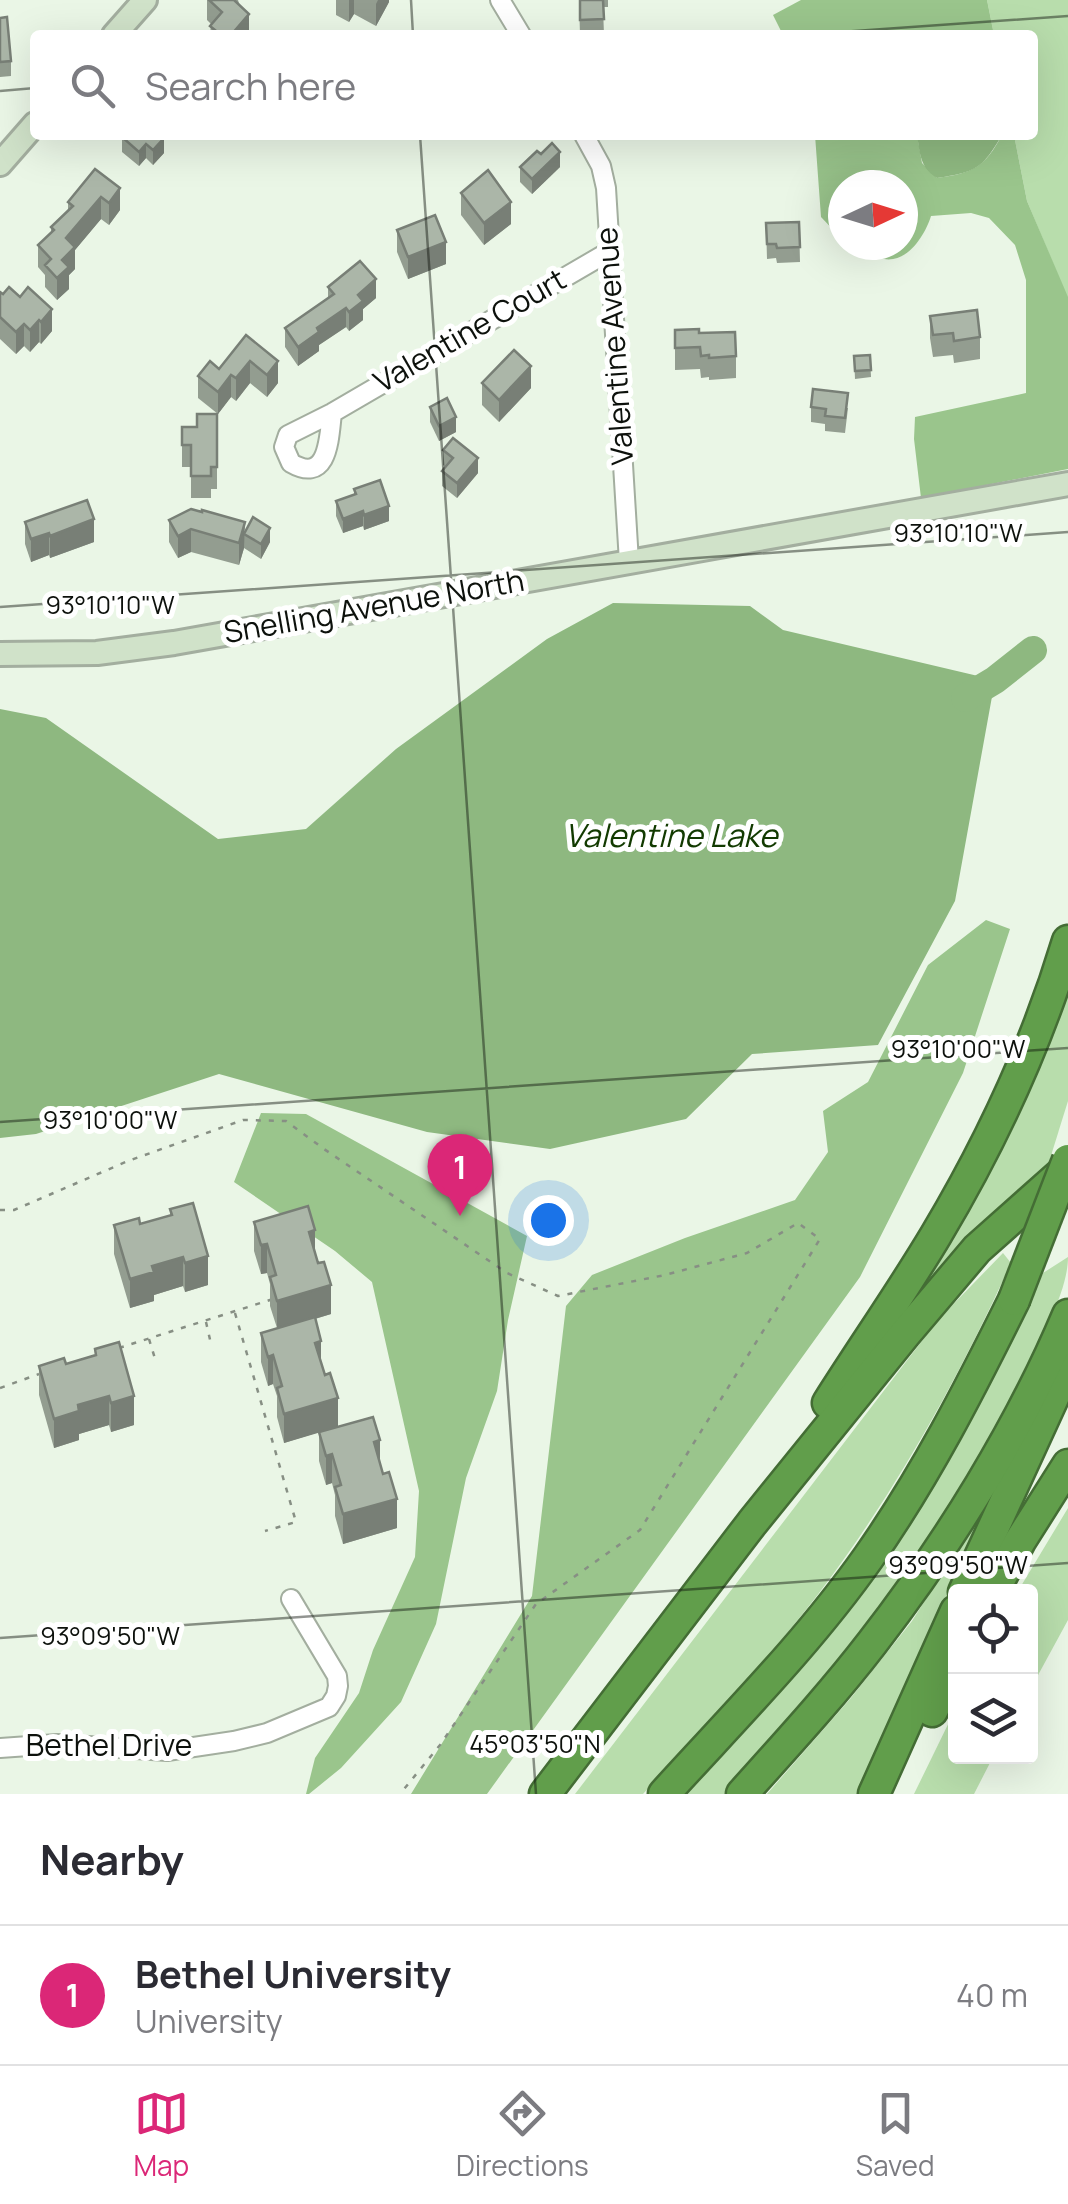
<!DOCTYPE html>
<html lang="en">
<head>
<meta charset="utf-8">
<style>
  :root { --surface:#fff; --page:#f2f2f3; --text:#2b2b33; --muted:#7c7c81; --line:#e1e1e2; --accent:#db2777 }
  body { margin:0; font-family:Manrope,sans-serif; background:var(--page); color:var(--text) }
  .controls { position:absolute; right:30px; bottom:30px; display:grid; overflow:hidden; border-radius:10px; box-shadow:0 10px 40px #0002 }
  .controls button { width:90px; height:90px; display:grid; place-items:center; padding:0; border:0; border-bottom:2px solid var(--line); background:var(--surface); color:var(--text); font:50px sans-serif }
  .compass { position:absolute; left:828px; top:170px; width:90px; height:90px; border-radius:50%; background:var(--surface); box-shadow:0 10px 40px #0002; rotate:86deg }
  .you { position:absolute; left:548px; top:1220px; width:35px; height:35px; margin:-25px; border:8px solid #fff; border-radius:50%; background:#1a73e8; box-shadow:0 0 0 15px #1a73e833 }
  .badge { display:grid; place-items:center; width:65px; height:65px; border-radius:50%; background:var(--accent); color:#fff; font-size:32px; font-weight:700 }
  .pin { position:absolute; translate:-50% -82px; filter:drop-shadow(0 2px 5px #0008) }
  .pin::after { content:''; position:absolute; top:52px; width:35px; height:30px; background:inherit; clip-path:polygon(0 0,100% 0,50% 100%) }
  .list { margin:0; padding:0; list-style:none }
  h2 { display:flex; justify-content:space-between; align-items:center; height:130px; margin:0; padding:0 40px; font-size:42px }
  h2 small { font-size:32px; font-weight:400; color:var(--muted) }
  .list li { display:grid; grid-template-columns:65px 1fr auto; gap:30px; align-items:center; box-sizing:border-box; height:140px; padding:0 40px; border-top:2px solid var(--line) }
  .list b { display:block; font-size:38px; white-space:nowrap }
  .list p { margin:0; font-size:32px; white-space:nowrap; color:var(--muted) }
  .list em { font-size:32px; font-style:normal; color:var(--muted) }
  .icon { flex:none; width:55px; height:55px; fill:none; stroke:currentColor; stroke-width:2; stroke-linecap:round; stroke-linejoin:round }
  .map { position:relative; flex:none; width:1068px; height:1794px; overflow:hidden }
  .search { position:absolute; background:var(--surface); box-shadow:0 10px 40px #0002; left:30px; right:30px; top:30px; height:110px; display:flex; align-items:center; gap:25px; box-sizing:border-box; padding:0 35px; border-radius:10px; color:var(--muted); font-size:38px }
  .sheet { height:270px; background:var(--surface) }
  nav { display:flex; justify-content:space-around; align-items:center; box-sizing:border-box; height:140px; border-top:2px solid var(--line); background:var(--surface); font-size:28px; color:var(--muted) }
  nav a { display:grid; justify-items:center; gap:5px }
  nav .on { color:var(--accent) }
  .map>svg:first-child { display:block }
  .green { fill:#b8ddac }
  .forest { fill:#9ac58c }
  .water { fill:#8eb880 }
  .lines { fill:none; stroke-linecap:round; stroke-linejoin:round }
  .river { stroke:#8eb880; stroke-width:28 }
  .street-casing { stroke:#a3ae9f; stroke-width:22 }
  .secondary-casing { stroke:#a3ae9f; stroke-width:28 }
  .highway-casing { stroke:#446d35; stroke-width:35 }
  .path { stroke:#878f84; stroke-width:2.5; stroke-dasharray:5 8; stroke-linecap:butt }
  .street { stroke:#fff; stroke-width:18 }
  .secondary { stroke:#d0e2c9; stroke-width:22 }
  .highway { stroke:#619e4b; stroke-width:30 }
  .highway-bridge-casing { stroke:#446d35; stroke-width:35; stroke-linecap:butt }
  .highway-bridge { stroke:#619e4b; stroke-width:30 }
  .wall { fill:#939d90 }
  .shaded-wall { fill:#787f76 }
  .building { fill:#abb6a8; stroke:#787f76; stroke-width:2.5 }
  .ticks { fill:none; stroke:#0d110c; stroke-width:2.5; stroke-opacity:0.45 }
  .labels { text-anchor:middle; stroke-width:10; stroke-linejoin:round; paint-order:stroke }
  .street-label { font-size:30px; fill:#0d110c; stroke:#fff }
  .water-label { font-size:32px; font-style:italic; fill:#123a00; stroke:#fff }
  .ticks-label { font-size:25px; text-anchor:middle; fill:#0d110c; stroke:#fff; stroke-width:10; stroke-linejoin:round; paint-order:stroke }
</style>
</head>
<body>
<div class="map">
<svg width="1068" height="1794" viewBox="0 0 1068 1794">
  <rect width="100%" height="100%" fill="#eaf6e6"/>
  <g class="green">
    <path d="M987 0H1068V299L1027 201 1014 135H1033V35H994Z"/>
    <path d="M1068 976V1101L1049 1162 915 1297Z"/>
    <path d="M1003 1253 1011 1263C958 1379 897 1490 819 1593 765 1664 703 1728 643 1794H575L938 1320Z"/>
    <path d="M1068 1257C1068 1290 1043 1334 1029 1364 984 1458 929 1549 865 1631 821 1687 774 1740 727 1794H685L790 1679 877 1571 940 1474 1015 1334 1043 1273Z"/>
    <path d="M996 1489 1002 1492 859 1794H767L850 1699 912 1621Z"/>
    <path d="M1068 1508V1620L1031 1688 1030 1592 1018 1591Z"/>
    <path d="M955 1710 956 1756 993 1757 974 1794H914Z"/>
  </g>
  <g class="forest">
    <path d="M801 0H987L994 35H783L773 15Z"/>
    <path d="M815 135H917L922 163 937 178C973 173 985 167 1002 135H1014L1027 201 1068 297V469L921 498 914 439 915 417 1026 393V280L1015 245 989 218 971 213 931 216C925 235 908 263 884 259 874 257 864 249 853 245H903V185H843V239L841 238 821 217Z"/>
    <path d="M986 920 1010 929 963 1073 860 1277 487 1794H411L532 1596 566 1306 592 1275 685 1238 795 1200 828 1152 823 1111 868 1082 928 965Z"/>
    <path d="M261 1113 306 1114 527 1236 508 1320 497 1391 466 1478 436 1624 401 1702 341 1768 309 1794H306L315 1758 359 1693 373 1650 415 1557 419 1491 372 1282 335 1251 234 1182Z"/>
  </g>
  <g class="water">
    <path d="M917 135H1002C982 169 976 172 937 178 920 168 920 153 917 135Z"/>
    <path d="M613 603 750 606 783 630 995 680 955 901 878 1045 752 1054 686 1119 550 1149 427 1132 219 1074 36 1134 0 1138V709L46 718 218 839 306 829 396 749 547 639Z"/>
  </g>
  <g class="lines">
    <path class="river" d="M965 698 995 680 1033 650"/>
    <g class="street-casing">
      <g id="street">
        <path d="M500 0 521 35"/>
        <path d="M584 135 601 166 606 188 629 562"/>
        <path d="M332 413C329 437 329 485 291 463L284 447 288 435 332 413 610 251"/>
        <path d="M0 1748 57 1744 167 1751 234 1741 267 1733 329 1707 336 1696 338 1686 337 1676 291 1599"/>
      </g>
    </g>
    <g class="secondary-casing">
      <g id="secondary">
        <path d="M114 35 145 0"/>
        <path d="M0 164 35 124"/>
        <path d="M0 654 97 653 174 643 1068 484"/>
      </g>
    </g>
    <g class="highway-casing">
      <g id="highway">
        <path d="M828 1403C864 1346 902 1292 936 1235 991 1143 1037 1044 1068 941"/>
        <path d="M964 1592 1068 1365"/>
        <path d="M993 1592 1020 1541 1068 1465"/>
        <path d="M932 1711 956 1664"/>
        <path d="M545 1794 752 1523 905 1334 977 1249 1068 1168"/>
        <path d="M664 1794C734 1717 808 1643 868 1558 925 1477 970 1389 1014 1300"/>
        <path d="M742 1794C786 1745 832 1695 872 1643 948 1545 1020 1429 1068 1315"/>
        <path d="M874 1794 956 1611"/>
      </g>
    </g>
    <g class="path">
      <path d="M0 1210H14L128 1161 243 1120 286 1121 324 1149 507 1273 558 1296 665 1275 747 1253 798 1223 820 1239 640 1530 536 1604 440 1745 400 1794"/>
      <path d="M235 1313 296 1522 265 1531"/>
      <path d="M206 1322 211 1344"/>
      <path d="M149 1339 156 1362"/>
      <path d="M119 1348 273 1299"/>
      <path d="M0 1388 39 1374"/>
    </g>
    <use href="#street" class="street"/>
    <use href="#secondary" class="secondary"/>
    <use href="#highway" class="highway"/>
    <g class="highway-bridge-casing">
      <path id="highway-bridge" d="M1014 1300 1068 1160"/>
    </g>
    <use href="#highway-bridge" class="highway-bridge"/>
  </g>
  <g class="wall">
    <path d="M207 0H238L249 35H210L211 24 207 20Z"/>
    <path d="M336 0H389V2L376 26 354 14 349 22 336 15Z"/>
    <path d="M579 0H608V7H603L604 35H580Z"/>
    <path d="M0 18 11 61V76L0 77Z"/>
    <path d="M164 135V153L153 165 146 158 139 166 122 152V137Z"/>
    <path d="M541 154 560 167 532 194 520 182V167Z"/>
    <path d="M95 169 120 210 109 225 101 219 75 250V269L69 275V289L57 300 45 287V275L38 267V245L51 233V227L68 210V202Z"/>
    <path d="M461 193 511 224 484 245 461 215Z"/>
    <path d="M799 222 800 262 777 263 776 258 767 259 766 223Z"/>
    <path d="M397 230 446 264 408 279 397 252Z"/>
    <path d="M9 287 52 331 41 344 39 342 30 352 24 346 16 354 0 339V292L3 294Z"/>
    <path d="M328 287 376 298 363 309V320L349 331 346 327 319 345V351L298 366 285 347V328L328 299Z"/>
    <path d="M930 316 980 337V359L954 363 953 355 933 357 930 338Z"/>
    <path d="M675 330 699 333 736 356V378L709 380V377L701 378 700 369 675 370Z"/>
    <path d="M246 335 278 383 267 397 250 383 236 401 231 397 218 414 198 398V376L219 369Z"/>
    <path d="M870 355 871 377 855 379 854 356Z"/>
    <path d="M482 383 531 388 499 422 482 405Z"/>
    <path d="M430 407 456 432 439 441 430 422Z"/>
    <path d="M811 407 848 408 845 433 825 431V424L811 422Z"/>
    <path d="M217 414V489H211V498H191V467H182V427H197Z"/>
    <path d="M443 450 478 473 457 498 442 486V471L446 467 443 465Z"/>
    <path d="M354 489 389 521 364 530 363 526 343 533 336 516V501L354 494Z"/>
    <path d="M169 520 245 532 270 542 261 559 244 548 239 565 191 552 178 558 169 542Z"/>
    <path d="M25 522 94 542 50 558 49 555 31 562 25 544Z"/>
    <path d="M170 1209 208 1285 185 1292 183 1286 154 1295V1301L130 1308 114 1254V1225L140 1224 170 1215Z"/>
    <path d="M254 1222 315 1252 331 1314 315 1319 321 1364 338 1427 380 1463 397 1528 343 1544 335 1516V1495L332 1483 326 1485 319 1461V1432L284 1443 277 1417V1396L273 1384 268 1386 261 1362V1333L277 1328 270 1306V1284L267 1273 261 1274 254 1251Z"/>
    <path d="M95 1349 134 1425 111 1432 109 1425 79 1434V1440L54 1448 39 1395V1366L66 1364 95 1355Z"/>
  </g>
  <g class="shaded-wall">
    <path d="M349 0H354V14L349 22Z"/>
    <path d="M378 0H389V2L376 26V4Z"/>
    <path d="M249 14V35H231Z"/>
    <path d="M159 135H164V153L153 165V150Z"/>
    <path d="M146 144V158L139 166V152Z"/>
    <path d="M560 152V167L532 194V179Z"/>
    <path d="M120 188V210L109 225V203Z"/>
    <path d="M101 197V219L75 250V269L69 275V289L57 300V278L66 238Z"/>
    <path d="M511 202V224L484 245V223Z"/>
    <path d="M446 242V264L408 279V257Z"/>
    <path d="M376 279V298L363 309V320L349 331V312L358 295Z"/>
    <path d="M346 308V327L319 345V351L298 366V347L317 328Z"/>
    <path d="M52 309V331L41 344V322Z"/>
    <path d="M39 320V342L30 352V330Z"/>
    <path d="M24 324V346L16 354V332Z"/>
    <path d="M250 361V383L236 401V378Z"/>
    <path d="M278 361V383L267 397V375Z"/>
    <path d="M531 366V388L499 422V400Z"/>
    <path d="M231 375V397L218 414V392Z"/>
    <path d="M456 417V432L439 441V426Z"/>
    <path d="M478 458V473L457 498V483Z"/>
    <path d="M389 506V521L364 530V515Z"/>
    <path d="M363 511V526L343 533V519Z"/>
    <path d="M94 519V542L50 558V536Z"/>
    <path d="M245 522 244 548 239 565V543Z"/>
    <path d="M270 528V542L261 559V544Z"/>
    <path d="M191 529V552L178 558V536Z"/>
    <path d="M49 533V555L31 562V539Z"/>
    <path d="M315 1230V1259L309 1232Z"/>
    <path d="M267 1244V1273L261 1274V1245Z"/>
    <path d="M208 1256V1285L185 1292V1263Z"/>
    <path d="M183 1257V1286L154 1295V1301L130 1308V1279L152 1266Z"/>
    <path d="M331 1285V1314L277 1330V1301Z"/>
    <path d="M321 1341V1370L315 1343Z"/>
    <path d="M273 1355V1384L268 1386V1357Z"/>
    <path d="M109 1396V1425L79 1434V1440L54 1448V1419L78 1405Z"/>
    <path d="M134 1396V1425L111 1432V1403Z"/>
    <path d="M338 1398V1427L284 1443V1414Z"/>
    <path d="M380 1440V1469L374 1442Z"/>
    <path d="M332 1454V1483L326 1485V1456Z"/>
    <path d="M397 1499V1528L343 1544V1514Z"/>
  </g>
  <g class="building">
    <path d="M209 0H234L249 14 231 35H221L210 26 222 12Z"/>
    <path d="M580 0H603L604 19 580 20Z"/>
    <path d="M7 17 11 61 0 62V18Z"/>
    <path d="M124 135H161L164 138 153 150 146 144 139 152 122 137Z"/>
    <path d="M552 143 560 152 532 179 520 167 537 151 541 154Z"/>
    <path d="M95 169 120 188 109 203 101 197 66 238 75 247 62 260 69 267 57 278 45 265 51 259 38 245 54 230 51 227 73 206 68 202Z"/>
    <path d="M488 170 511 202 484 223 461 193Z"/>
    <path d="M435 215 446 242 408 257 397 230Z"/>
    <path d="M799 222 800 247 777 248 776 244H767L766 223Z"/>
    <path d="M360 261 376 279 358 295 363 301 349 312 346 308 317 328 319 332 298 347 285 328 334 294 328 287Z"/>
    <path d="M9 287 20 297 28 287 52 309 41 322 39 320 30 330 24 324 16 332 0 317V292L3 294Z"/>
    <path d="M977 310 980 337 954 341 953 333 933 335 930 316Z"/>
    <path d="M699 329V333L735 332 736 356 709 358V355L701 356 700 347 675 348V330Z"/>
    <path d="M246 335 278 361 267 375 250 361 236 378 231 375 218 392 198 376 210 361 219 369Z"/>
    <path d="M514 350 531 366 499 400 482 383Z"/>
    <path d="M870 355 871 370 855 371 854 356Z"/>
    <path d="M813 389 848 393 845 418 825 416 826 409 811 407Z"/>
    <path d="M447 398 456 417 439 426 430 407Z"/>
    <path d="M197 414H217V467H211V476H191V445H182V427H197Z"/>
    <path d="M453 438 478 458 457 483 442 471 453 458 443 450Z"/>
    <path d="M380 480 389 506 364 515 363 511 343 519 336 501 356 494 354 489Z"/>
    <path d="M87 500 94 519 50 536 49 533 31 539 25 522Z"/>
    <path d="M191 509 202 512V510L245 522 239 543 191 529 178 536 169 520Z"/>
    <path d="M253 517 270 528 261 544 244 534Z"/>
    <path d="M193 1203 208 1256 185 1263 183 1257 152 1266 154 1272 130 1279 114 1225 139 1218 140 1224 172 1215 170 1209Z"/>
    <path d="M308 1206 315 1230 309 1232 318 1263 324 1262 331 1285 277 1301 270 1277 276 1275 267 1244 261 1245 254 1222Z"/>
    <path d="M315 1317 321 1341 315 1343 325 1375 330 1373 338 1398 284 1414 277 1388 282 1386 273 1355 268 1357 261 1333Z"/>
    <path d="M119 1342 134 1396 111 1403 109 1396 78 1405 79 1411 54 1419 39 1366 64 1358 66 1364 96 1355 95 1349Z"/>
    <path d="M373 1417 380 1440 374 1442 383 1474 389 1472 397 1499 343 1514 335 1487 341 1485 332 1454 326 1456 319 1432Z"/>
  </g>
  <path class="ticks" d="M411 0 413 35M798 35 1068 16M0 91 35 88M420 135 536 1794M0 607 1068 532M0 1122 1068 1048M0 1638 1068 1563"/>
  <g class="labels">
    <g class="street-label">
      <text transform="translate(470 331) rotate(-30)" y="10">Valentine Court</text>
      <text transform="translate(615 346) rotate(-94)" y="10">Valentine Avenue</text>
      <text transform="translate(374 607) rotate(-10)" y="10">Snelling Avenue North</text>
      <text x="109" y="1756">Bethel Drive</text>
    </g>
    <g class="water-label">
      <text x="671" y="847">Valentine Lake</text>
    </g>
  </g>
  <g class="ticks-label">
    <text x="958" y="542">93°10'10"W</text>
    <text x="110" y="614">93°10'10"W</text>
    <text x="958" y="1058">93°10'00"W</text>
    <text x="110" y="1129">93°10'00"W</text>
    <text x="958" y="1574">93°09'50"W</text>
    <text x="110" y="1645">93°09'50"W</text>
    <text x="535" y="1753">45°03'50"N</text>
  </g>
</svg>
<div class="controls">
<button><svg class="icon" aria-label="locate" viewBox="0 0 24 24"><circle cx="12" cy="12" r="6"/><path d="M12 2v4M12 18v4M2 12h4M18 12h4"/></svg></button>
<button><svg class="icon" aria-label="layers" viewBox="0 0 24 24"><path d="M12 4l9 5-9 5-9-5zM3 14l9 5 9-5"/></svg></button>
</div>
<svg class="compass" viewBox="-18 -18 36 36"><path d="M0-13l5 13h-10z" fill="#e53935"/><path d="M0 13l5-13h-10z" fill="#7c7c81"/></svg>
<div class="you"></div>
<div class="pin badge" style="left:460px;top:1216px">1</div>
<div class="search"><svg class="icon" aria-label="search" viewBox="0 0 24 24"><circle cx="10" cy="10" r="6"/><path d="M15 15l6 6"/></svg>Search here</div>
</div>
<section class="sheet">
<h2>Nearby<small></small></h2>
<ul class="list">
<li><span class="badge">1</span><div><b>Bethel University</b><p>University</p></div><em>40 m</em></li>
</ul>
</section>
<nav>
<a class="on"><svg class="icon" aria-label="map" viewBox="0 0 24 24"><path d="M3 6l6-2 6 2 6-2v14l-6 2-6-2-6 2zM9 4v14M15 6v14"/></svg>Map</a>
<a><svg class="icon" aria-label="directions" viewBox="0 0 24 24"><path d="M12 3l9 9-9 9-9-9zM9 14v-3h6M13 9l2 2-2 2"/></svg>Directions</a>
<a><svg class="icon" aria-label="saved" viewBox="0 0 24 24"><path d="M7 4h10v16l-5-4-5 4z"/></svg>Saved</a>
</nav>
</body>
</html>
